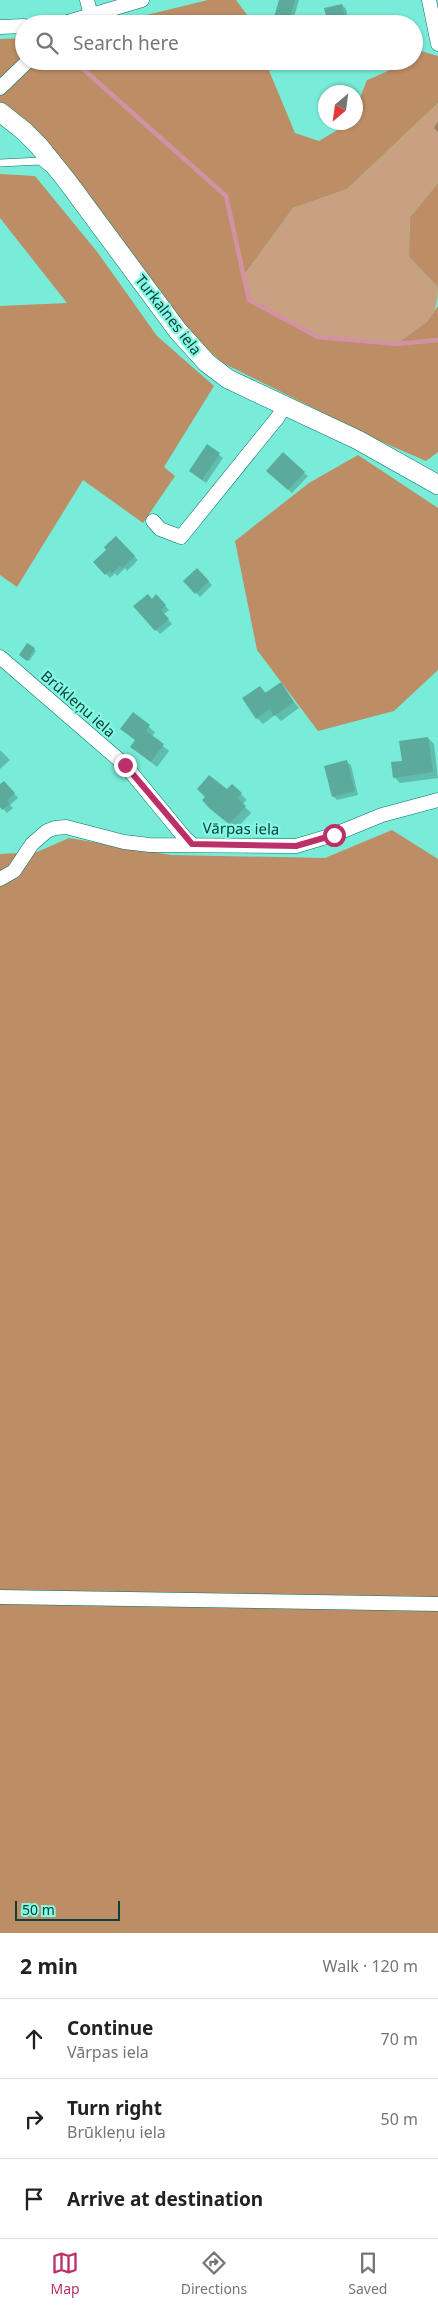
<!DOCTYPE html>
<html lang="en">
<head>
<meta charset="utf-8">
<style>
  :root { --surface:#fff; --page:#f6f6f6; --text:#222; --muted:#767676; --line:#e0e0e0; --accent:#bb3068 }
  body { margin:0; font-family:"Noto Sans",sans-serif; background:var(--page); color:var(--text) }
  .compass { position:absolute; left:318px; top:85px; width:45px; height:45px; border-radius:50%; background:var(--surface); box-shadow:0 1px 4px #0004; rotate:209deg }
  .scale { position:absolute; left:15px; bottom:12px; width:105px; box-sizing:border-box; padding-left:5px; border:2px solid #0c413a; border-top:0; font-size:14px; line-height:18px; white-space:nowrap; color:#0c413a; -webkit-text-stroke:4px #86f9e5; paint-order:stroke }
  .stop { position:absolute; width:15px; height:15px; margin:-11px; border:4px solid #bb3068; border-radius:50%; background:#fff }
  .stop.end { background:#bb3068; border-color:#fff; box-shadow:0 1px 5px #0008 }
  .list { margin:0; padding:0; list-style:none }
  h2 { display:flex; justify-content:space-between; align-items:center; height:65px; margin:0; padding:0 20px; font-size:21px }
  h2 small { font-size:16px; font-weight:400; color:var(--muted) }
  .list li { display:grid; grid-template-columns:32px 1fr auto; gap:15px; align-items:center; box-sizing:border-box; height:80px; padding:0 20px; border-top:1px solid var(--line) }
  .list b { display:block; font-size:19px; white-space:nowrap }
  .list p { margin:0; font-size:16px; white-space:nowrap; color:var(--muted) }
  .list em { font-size:16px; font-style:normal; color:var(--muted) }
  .icon { flex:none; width:28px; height:28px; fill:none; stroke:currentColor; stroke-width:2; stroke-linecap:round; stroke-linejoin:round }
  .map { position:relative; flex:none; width:438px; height:1933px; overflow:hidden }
  .search { position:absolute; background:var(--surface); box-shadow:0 1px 4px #0004; left:15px; right:15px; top:15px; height:55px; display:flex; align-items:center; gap:12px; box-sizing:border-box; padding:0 18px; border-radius:28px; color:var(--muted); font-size:19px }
  .sheet { height:305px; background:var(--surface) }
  nav { display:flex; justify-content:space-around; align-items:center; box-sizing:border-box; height:70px; border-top:1px solid var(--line); background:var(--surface); font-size:14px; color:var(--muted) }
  nav a { display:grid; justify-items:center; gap:2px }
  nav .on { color:var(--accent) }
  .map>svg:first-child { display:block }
  .green { fill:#c8a181 }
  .forest { fill:#bd8d65 }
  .shadow { fill:#0003 }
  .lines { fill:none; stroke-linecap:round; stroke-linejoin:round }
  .stream { stroke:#d392a4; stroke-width:4.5 }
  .building { fill:#5baa9c }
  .service-casing { stroke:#067265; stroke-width:8 }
  .minor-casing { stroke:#067265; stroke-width:15 }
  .secondary-casing { stroke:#067265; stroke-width:20 }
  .service { stroke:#fff; stroke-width:7 }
  .minor { stroke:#fff; stroke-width:14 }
  .secondary { stroke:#fff; stroke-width:19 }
  .route { stroke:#bb3068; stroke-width:6 }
  .labels { text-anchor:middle; stroke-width:4.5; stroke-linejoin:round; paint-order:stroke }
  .street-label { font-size:15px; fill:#0c413a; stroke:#86f9e5 }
</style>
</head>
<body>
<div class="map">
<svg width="438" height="1933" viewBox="0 0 438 1933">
  <rect width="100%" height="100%" fill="#78ecd8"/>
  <path class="green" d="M438 103V183L410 217 409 257 438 287C438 322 423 326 397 344L318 337 249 300 244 275 293 208 347 189Z"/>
  <g class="forest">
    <path d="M208 0H236L254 24H110Z"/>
    <path d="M24 38V61H265L295 133 319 141 349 123 356 122V108L367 80C379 76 406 61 414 61V56L421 51 438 56V103L347 189 293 208 244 275 249 300 319 337 397 344 427 322 438 306V452L426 461 382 442 223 363 174 319 0 111V39Z"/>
    <path d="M0 174 35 176 98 253 157 336 214 386 164 467 175 476 143 523 83 480 17 587 0 575V306L67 303 0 218Z"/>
    <path d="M438 183V287L409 257 410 217Z"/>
    <path d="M358 455 438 508V670L394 711 318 731 257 650 235 541 309 483Z"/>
    <path d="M392 830 438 859V1933H0V854L37 852 69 838 171 855 325 858Z"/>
  </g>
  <g class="shadow">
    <path d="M280 0H299L292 24H273Z"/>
    <path d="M342 5 346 9 349 24H330Z"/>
    <path d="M438 121V132L434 128Z"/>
    <path d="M208 446 223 458 206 483 190 471Z"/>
    <path d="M304 473 308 476 292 493 272 475Z"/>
    <path d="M116 537 138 560 127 571 125 568 117 576 115 573 110 578 95 562 108 550Z"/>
    <path d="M197 569 212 585 200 597 185 581Z"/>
    <path d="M152 600H160L169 610 164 614 172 624 160 634 135 606Z"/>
    <path d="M34 649 36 651 29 661 22 657Z"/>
    <path d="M280 684 299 708 281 721 275 715 263 724 257 718 260 687 267 694Z"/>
    <path d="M133 714 155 732 152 737 169 751 157 767 138 752 136 741 122 729Z"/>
    <path d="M428 738 434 744 438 778 400 783 394 777 403 762Z"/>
    <path d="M0 750 10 760 0 769Z"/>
    <path d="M347 762 351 765 358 795 337 800 333 796Z"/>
    <path d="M232 785 247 800 242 804 251 813 236 829 217 814 207 798 228 790Z"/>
    <path d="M0 786H8L18 798 10 805 13 808 7 813 0 805Z"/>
  </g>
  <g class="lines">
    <path class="stream" d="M74 61 226 196 249 300 318 337 397 344 438 340"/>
  </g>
  <g class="building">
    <path d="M279 0H295L288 24H272Z"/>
    <path d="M342 4 347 24H328L324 8Z"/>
    <path d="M207 444 220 453 202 480 189 471Z"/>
    <path d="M283 452 305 472 288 490 266 471Z"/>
    <path d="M116 536 135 556 122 568 120 566 112 573 110 570 105 575 93 562 106 550 104 547Z"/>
    <path d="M197 568 209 581 195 594 183 581Z"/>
    <path d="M148 594 152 599 156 594 166 605 161 610 169 619 155 631 133 606Z"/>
    <path d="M27 643 35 648 27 661 19 655Z"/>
    <path d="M281 682 294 702 274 716 269 709 256 719 242 698 260 686 265 693Z"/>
    <path d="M133 712 150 725 146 731 164 744 151 762 130 747 135 740 120 729Z"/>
    <path d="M428 737 433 772 393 778 391 762 402 761 399 741Z"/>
    <path d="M347 760 355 791 332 797 324 766Z"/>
    <path d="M209 775 227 789 232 784 242 793 237 798 246 806 229 824 209 808 202 800 205 797 197 789Z"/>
    <path d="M4 781 15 793 7 800 10 804 2 810 0 807V784Z"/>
  </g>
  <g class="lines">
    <g class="service-casing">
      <path id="service" d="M0 163 40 161 47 167"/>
    </g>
    <g class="minor-casing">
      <g id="minor">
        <path d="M87 0 91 15"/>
        <path d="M429 0 438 44"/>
        <path d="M61 24 142 0"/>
        <path d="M0 27 24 26"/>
        <path d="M0 88 28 61"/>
        <path d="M153 521 160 529 181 537 278 417 284 407"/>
        <path d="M0 657 125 765 185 838 192 844"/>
        <path d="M0 879 14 871 32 844 47 831 55 828 66 827 124 842 150 845 296 846 333 835 382 815 438 800"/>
        <path d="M0 1597 438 1604"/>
      </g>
    </g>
    <g class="secondary-casing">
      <path id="secondary" d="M0 112 24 131 39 146 67 181 178 331 207 363 228 379 358 440 438 485"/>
    </g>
    <use href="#service" class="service"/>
    <use href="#minor" class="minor"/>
    <use href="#secondary" class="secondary"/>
  </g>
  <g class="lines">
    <path class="route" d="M125 765 192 844 296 846 334 835"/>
  </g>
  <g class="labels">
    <g class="street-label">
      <text transform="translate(168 315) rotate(52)" y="5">Turkalnes iela</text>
      <text transform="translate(78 704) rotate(41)" y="5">Brūkleņu iela</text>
      <text transform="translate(241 829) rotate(1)" y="5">Vārpas iela</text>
    </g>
  </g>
</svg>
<svg class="compass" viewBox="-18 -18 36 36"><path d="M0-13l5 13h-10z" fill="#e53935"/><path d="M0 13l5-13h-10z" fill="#767676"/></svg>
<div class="scale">50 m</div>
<div class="stop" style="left:334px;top:835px"></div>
<div class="stop end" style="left:125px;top:765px"></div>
<div class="search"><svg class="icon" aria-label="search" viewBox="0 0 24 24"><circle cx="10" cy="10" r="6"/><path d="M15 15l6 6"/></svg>Search here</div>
</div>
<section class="sheet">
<h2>2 min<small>Walk · 120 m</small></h2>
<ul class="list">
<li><svg class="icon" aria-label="ahead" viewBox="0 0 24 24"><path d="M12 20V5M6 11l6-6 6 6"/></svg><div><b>Continue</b><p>Vārpas iela</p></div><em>70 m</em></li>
<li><svg class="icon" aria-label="right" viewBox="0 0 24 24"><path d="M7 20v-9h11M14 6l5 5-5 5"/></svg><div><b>Turn right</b><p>Brūkleņu iela</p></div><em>50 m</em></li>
<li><svg class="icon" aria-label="arrive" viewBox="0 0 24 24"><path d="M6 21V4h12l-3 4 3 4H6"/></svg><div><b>Arrive at destination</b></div></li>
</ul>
</section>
<nav>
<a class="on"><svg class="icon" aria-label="map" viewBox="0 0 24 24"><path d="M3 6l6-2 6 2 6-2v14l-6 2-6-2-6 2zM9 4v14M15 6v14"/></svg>Map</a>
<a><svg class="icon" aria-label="directions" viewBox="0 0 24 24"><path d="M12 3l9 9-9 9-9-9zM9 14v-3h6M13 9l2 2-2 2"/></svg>Directions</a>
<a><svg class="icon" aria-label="saved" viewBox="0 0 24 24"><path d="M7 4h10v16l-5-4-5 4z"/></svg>Saved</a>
</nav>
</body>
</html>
